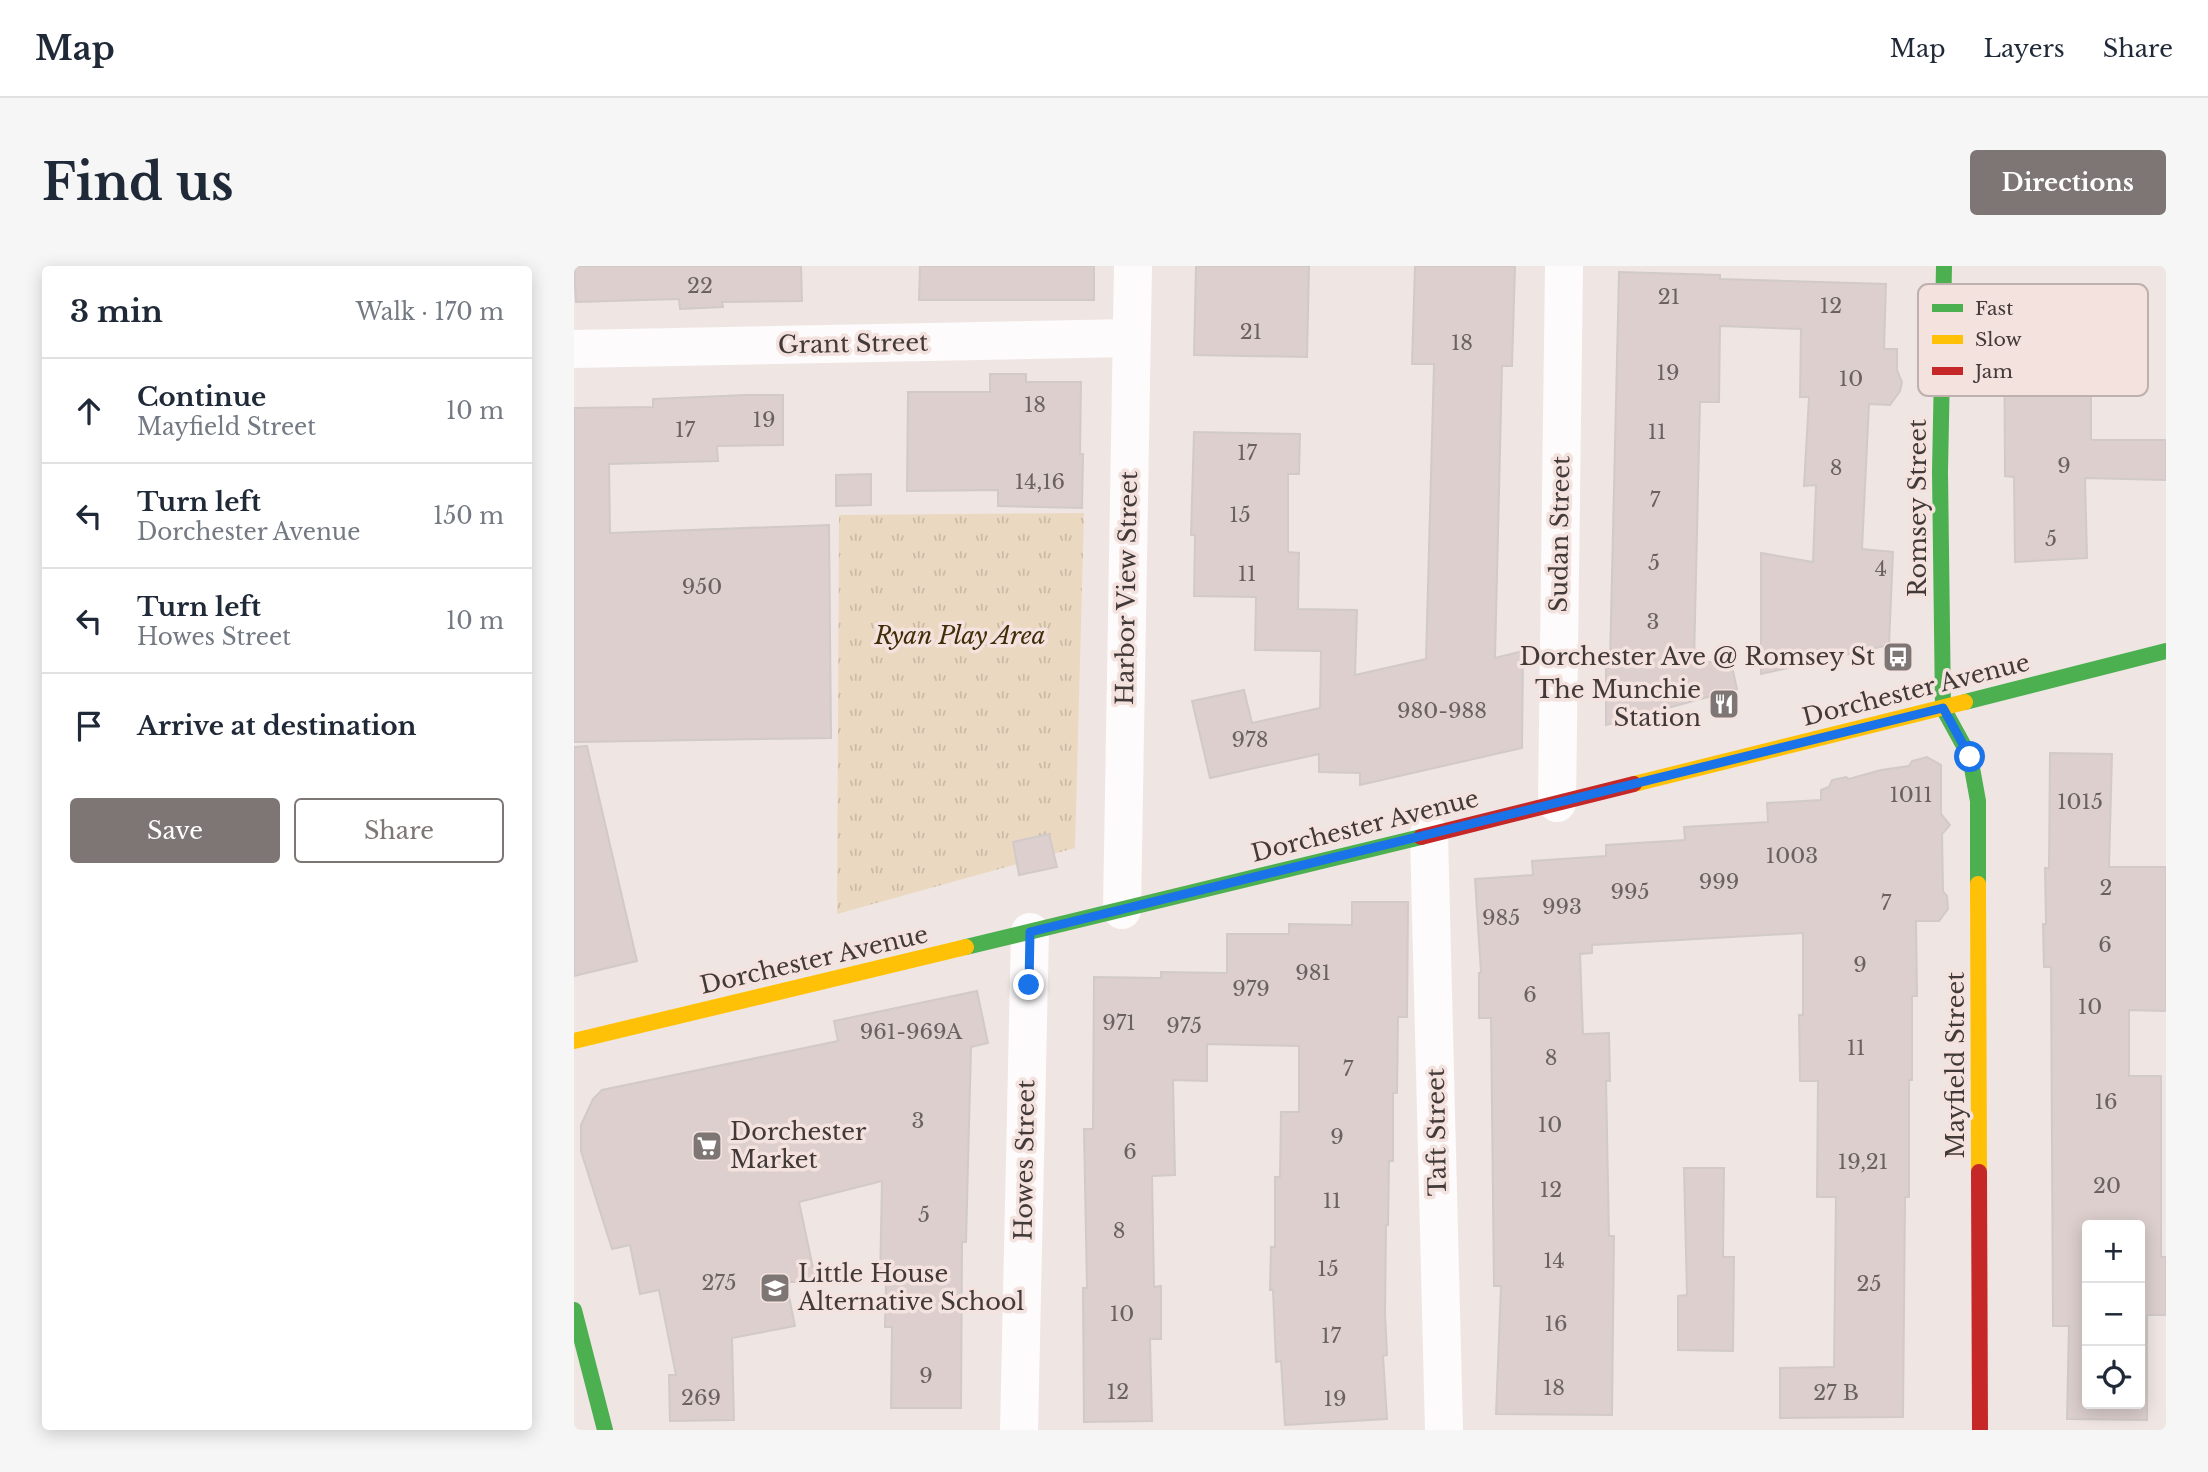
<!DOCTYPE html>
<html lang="en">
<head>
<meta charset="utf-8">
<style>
  :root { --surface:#fff; --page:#f6f6f7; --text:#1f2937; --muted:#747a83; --line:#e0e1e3; --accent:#7e7674 }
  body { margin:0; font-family:"Libre Baskerville",serif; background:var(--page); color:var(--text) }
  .controls { position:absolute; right:21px; bottom:21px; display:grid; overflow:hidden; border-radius:7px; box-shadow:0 4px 18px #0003 }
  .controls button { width:63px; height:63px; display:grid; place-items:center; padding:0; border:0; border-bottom:2px solid var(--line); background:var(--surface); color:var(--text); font:35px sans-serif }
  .stop { position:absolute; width:21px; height:21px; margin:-16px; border:5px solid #1a73e8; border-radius:50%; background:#fff }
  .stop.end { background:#1a73e8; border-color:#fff; box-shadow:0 2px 7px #0008 }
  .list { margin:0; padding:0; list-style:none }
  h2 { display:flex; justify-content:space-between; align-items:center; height:91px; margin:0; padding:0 28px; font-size:30px }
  h2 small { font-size:23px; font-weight:400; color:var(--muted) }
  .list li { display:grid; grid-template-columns:46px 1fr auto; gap:21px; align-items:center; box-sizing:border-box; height:105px; padding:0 28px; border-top:2px solid var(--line) }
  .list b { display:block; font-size:26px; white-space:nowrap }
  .list p { margin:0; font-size:23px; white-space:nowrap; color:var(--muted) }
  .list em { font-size:23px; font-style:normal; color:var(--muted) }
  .actions { display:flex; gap:14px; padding:21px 28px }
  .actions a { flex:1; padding:16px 0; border:2px solid var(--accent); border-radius:7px; text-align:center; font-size:24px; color:var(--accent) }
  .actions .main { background:var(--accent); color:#fff }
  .icon { flex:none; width:38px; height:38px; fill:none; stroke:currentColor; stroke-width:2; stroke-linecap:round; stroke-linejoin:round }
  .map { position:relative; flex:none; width:1592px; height:1164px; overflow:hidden; border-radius:7px }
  header { display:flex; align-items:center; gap:42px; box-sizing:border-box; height:98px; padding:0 35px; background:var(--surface); border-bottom:2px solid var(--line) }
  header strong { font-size:33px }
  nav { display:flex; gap:38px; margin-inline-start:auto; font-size:24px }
  .intro { display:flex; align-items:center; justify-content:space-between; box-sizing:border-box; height:168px; padding:0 42px }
  h1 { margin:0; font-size:49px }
  .button { padding:18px 32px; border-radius:7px; background:var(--accent); color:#fff; font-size:24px; font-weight:700 }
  main { display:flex; gap:42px; padding:0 42px }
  aside { flex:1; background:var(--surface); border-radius:7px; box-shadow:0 4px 18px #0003 }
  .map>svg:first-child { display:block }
  .park { fill:url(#park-tufts) }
  .building { fill:#dccfce; stroke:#d1cac9; stroke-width:2; fill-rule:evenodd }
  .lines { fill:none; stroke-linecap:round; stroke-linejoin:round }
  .street { stroke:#fdfbfb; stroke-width:38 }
  .fast { stroke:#4caf50; stroke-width:16 }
  .slow { stroke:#ffc107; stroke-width:16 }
  .jam { stroke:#c62828; stroke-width:16 }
  .route { stroke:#1a73e8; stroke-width:9 }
  .labels { text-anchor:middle; stroke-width:7; stroke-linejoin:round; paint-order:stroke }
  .number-label { font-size:21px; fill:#6a6261 }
  .street-label { font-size:24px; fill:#413a39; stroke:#f4e2de }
  .park-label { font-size:24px; font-style:italic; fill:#412d08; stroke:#f4e2de }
  .poi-label { font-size:24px; fill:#413a39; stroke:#f4e2de; text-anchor:end }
  .key { fill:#f4e2de; stroke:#beb0ac; stroke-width:2 }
  .key-label { font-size:19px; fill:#413a39 }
</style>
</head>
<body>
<header>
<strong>Map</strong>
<nav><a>Map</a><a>Layers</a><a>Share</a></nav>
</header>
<div class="intro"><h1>Find us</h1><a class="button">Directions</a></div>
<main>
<aside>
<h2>3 min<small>Walk · 170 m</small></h2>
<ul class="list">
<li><svg class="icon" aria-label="ahead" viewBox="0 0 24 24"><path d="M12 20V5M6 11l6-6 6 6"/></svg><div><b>Continue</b><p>Mayfield Street</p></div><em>10 m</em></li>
<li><svg class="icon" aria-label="left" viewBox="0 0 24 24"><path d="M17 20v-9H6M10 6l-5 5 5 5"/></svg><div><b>Turn left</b><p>Dorchester Avenue</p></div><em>150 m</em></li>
<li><svg class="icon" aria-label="left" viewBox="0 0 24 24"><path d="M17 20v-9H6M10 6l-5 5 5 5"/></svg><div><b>Turn left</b><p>Howes Street</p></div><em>10 m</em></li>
<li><svg class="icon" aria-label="arrive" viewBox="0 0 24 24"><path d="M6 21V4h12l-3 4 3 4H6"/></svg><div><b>Arrive at destination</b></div></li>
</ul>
<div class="actions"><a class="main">Save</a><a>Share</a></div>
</aside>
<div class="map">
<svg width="1592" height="1164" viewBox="0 0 1592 1164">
  <defs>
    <pattern id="park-tufts" width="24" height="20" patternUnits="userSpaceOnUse" patternTransform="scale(1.75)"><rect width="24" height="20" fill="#ebd8c0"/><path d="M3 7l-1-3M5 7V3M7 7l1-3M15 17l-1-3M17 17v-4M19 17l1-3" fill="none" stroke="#cbbaa6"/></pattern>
  </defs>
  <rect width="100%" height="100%" fill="#efe6e3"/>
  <path class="park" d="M510 247 501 582 263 648 265 249Z"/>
  <g class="building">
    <path d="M0 0H227L228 35 148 36 149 41 106 43 105 33 2 36Z"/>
    <path d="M346 0H520V34H345Z"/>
    <path d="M622 0H735L733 91 620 89Z"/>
    <path d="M841 0H941L938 100H928L921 392 949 385 948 482 786 519V507L745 506V488L636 512 618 435 670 424 678 457 746 442 747 385 681 384 682 331 620 330 621 269H617L620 166 726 168 725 208H714V286L725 287 724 343 783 344 781 409 852 393 860 98H838Z"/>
    <path d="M1045 6 1146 9V13L1312 18 1310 83H1323V104L1328 116 1326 125 1316 139 1295 138 1288 283 1319 286 1315 379 1187 408V287L1239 296 1242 219 1230 220 1235 131H1226L1227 63 1146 60 1145 136H1126L1120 396H1157L1163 423 1032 459V397L1036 396Z"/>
    <path d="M1430 32 1517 33V174H1592V214L1511 212 1513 292 1441 296 1440 211 1431 210Z"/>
    <path d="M416 108H452V116H507L506 188H509L508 242 424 240V224L333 225 334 126H416Z"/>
    <path d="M172 129H209V179L143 180 144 195 35 198 36 267 255 259 257 472 0 476V142L79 141V133Z"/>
    <path d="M297 208V239L262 240V209Z"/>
    <path d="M13 480 63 695 0 710V481Z"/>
    <path d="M1476 487 1538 488 1535 601H1592V745L1555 744V810H1587V991H1592V1049H1573V1154L1493 1153 1495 1060H1479L1477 701H1470L1469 658H1472L1471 602H1475ZM1513 959H1566V1138H1513Z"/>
    <path d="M1353 491 1367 499V548L1376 559 1368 568 1369 625 1373 630 1374 643 1365 655H1342L1343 730H1338V814H1335V931H1331L1329 1151 1206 1152V1102L1260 1101 1262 931H1243L1244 815H1226L1225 749H1229V667L1018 679V687L1006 688 1009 768 1035 767 1036 815H1032L1035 970H1040L1038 1149 922 1148 927 1020H920L917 752H905V707H907L901 613 959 609 958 595 1032 590V579L1111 574 1110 561 1194 556 1193 537 1247 534V524L1255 521 1258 514 1272 511 1275 513 1307 504 1335 500 1338 495Z"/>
    <path d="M475 568 483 601 445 609 439 576Z"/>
    <path d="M778 636H834L833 751H824L823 827H819V895H815L814 959H812L811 1048 813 1089 809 1090 813 1153 711 1159 707 1095 702 1096 699 1024H696L697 981H701V911H706L707 846H725V780L633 778V815L599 814 601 909 578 910 580 1021 587 1020V1073H576L578 1155 510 1156 509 1022H513L510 863H519L520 711 587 712V706L653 707V668H715V658L778 659Z"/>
    <path d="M403 725 414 777 397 781 392 976H388L387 1142H317L318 1061H311L312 1017 306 1016 308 915 225 936 242 1016H212L221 1060 158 1072 160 1154 96 1155 95 1109H102L85 1024 66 1028 56 979 38 983 7 885V859L19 833 28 824 264 775 260 755Z"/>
    <path d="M1110 902H1150L1149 991H1160L1159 1085 1104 1084V1030L1113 1029Z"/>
  </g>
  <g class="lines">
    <g class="street">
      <path d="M0 83 557 72"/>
      <path d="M983 537 990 0"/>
      <path d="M855 568 870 1164"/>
      <path d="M548 644 559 0"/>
      <path d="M445 1164 456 666"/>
    </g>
    <g class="fast">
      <path d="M1370 0 1366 206 1369 442 1396 491 1404 535V618"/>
      <path d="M1391 436 1592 385"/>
      <path d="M392 681 847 571"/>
      <path d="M0 1044 31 1164"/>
    </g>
    <g class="slow">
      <path d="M1060 518 1391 436"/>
      <path d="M1404 618 1405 906"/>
      <path d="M0 775 392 681"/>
    </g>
    <g class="jam">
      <path d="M847 571 1060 518"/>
      <path d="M1405 906 1406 1164"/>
    </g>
  </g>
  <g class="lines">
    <path class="route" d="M455 719 456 666 1369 442 1396 491"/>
  </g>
  <defs>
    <g id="bus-square" transform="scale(1.575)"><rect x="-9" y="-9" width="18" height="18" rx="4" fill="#7e7674" stroke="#f4e2de"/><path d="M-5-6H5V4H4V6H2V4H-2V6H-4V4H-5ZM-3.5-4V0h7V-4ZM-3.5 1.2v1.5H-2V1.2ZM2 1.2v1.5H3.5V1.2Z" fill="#fff"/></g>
    <g id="restaurant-square" transform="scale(1.575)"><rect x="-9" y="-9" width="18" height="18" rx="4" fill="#7e7674" stroke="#f4e2de"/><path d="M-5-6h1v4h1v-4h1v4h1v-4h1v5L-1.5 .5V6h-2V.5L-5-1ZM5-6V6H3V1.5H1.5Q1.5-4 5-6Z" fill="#fff"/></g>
    <g id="supermarket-square" transform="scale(1.575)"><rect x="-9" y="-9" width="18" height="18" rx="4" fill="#7e7674" stroke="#f4e2de"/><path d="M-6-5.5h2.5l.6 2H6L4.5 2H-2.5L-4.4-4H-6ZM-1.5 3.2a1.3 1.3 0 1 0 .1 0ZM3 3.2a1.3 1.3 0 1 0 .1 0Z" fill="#fff"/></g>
    <g id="school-square" transform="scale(1.575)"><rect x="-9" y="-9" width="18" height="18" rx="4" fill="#7e7674" stroke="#f4e2de"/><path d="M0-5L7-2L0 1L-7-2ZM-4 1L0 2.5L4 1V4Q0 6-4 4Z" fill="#fff"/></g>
  </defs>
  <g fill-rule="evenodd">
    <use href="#bus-square" x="1324" y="391"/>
    <use href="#restaurant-square" x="1150" y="438"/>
    <use href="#supermarket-square" x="133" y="880"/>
    <use href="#school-square" x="201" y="1022"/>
  </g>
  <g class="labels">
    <g class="number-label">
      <text x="126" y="27">22</text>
      <text x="1095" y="38">21</text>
      <text x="1257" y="47">12</text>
      <text x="677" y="73">21</text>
      <text x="888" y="84">18</text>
      <text x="1094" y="114">19</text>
      <text x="1277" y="120">10</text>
      <text x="461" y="146">18</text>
      <text x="190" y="161">19</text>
      <text x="111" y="171">17</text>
      <text x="1083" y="173">11</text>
      <text x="673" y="194">17</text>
      <text x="1490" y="207">9</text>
      <text x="1262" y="209">8</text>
      <text x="466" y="223">14,16</text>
      <text x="1081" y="241">7</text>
      <text x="666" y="256">15</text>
      <text x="1477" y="280">5</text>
      <text x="1080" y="304">5</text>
      <text x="1307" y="310">4</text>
      <text x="673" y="315">11</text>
      <text x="128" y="328">950</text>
      <text x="1079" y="363">3</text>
      <text x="868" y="452">980-988</text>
      <text x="676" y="481">978</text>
      <text x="1337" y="536">1011</text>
      <text x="1506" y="543">1015</text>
      <text x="1218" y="597">1003</text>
      <text x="1145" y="623">999</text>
      <text x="1532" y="629">2</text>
      <text x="1056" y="633">995</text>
      <text x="1312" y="644">7</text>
      <text x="988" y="648">993</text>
      <text x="927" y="659">985</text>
      <text x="1531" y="686">6</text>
      <text x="1286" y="706">9</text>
      <text x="739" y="714">981</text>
      <text x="677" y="730">979</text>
      <text x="956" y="736">6</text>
      <text x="1516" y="748">10</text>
      <text x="545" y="764">971</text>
      <text x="610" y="767">975</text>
      <text x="337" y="773">961-969A</text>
      <text x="1282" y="789">11</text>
      <text x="977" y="799">8</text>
      <text x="774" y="810">7</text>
      <text x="1532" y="843">16</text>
      <text x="344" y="862">3</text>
      <text x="976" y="866">10</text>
      <text x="763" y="878">9</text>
      <text x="556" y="893">6</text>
      <text x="1289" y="903">19,21</text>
      <text x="1533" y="927">20</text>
      <text x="977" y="931">12</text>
      <text x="758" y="942">11</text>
      <text x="350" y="956">5</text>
      <text x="545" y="972">8</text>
      <text x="980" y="1002">14</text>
      <text x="754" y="1010">15</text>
      <text x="145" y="1024">275</text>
      <text x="1295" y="1025">25</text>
      <text x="548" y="1055">10</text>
      <text x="982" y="1065">16</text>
      <text x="757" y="1077">17</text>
      <text x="352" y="1117">9</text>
      <text x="980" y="1129">18</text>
      <text x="544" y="1133">12</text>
      <text x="1262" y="1134">27 B</text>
      <text x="127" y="1139">269</text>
      <text x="761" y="1140">19</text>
    </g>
    <g class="street-label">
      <text transform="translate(279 78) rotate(-1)" y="8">Grant Street</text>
      <text transform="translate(1344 242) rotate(-90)" y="8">Romsey Street</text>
      <text transform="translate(986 268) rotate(-89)" y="8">Sudan Street</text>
      <text transform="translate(553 322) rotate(-89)" y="8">Harbor View Street</text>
      <text transform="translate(1342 424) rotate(-14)" y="8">Dorchester Avenue</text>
      <text transform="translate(791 560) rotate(-14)" y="8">Dorchester Avenue</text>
      <text transform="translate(240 694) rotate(-13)" y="8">Dorchester Avenue</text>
      <text transform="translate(1382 799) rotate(-90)" y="8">Mayfield Street</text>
      <text transform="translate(863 866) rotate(-91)" y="8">Taft Street</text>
      <text transform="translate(451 894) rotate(-89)" y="8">Howes Street</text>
    </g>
    <g class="park-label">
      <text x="386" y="378">Ryan Play Area</text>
    </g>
    <g class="poi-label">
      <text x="1301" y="399">Dorchester Ave @ Romsey St</text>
      <text x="1127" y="432">The Munchie<tspan x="1127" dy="28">Station</tspan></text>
      <text x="156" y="874" text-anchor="start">Dorchester<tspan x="156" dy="28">Market</tspan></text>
      <text x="224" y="1016" text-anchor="start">Little House<tspan x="224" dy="28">Alternative School</tspan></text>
    </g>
  </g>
  <rect x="1344" y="18" width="230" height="112" rx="10" class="key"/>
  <rect x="1358" y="38" width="31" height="8" fill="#4caf50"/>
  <rect x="1358" y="69" width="31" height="9" fill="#ffc107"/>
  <rect x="1358" y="101" width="31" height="8" fill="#c62828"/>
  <g class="key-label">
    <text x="1401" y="49">Fast</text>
    <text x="1401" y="80">Slow</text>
    <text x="1401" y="112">Jam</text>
  </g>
</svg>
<div class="controls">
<button>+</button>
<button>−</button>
<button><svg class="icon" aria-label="locate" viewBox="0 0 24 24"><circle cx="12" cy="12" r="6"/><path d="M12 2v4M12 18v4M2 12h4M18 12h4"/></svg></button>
</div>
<div class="stop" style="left:1396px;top:491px"></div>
<div class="stop end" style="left:455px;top:719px"></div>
</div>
</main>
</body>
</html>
